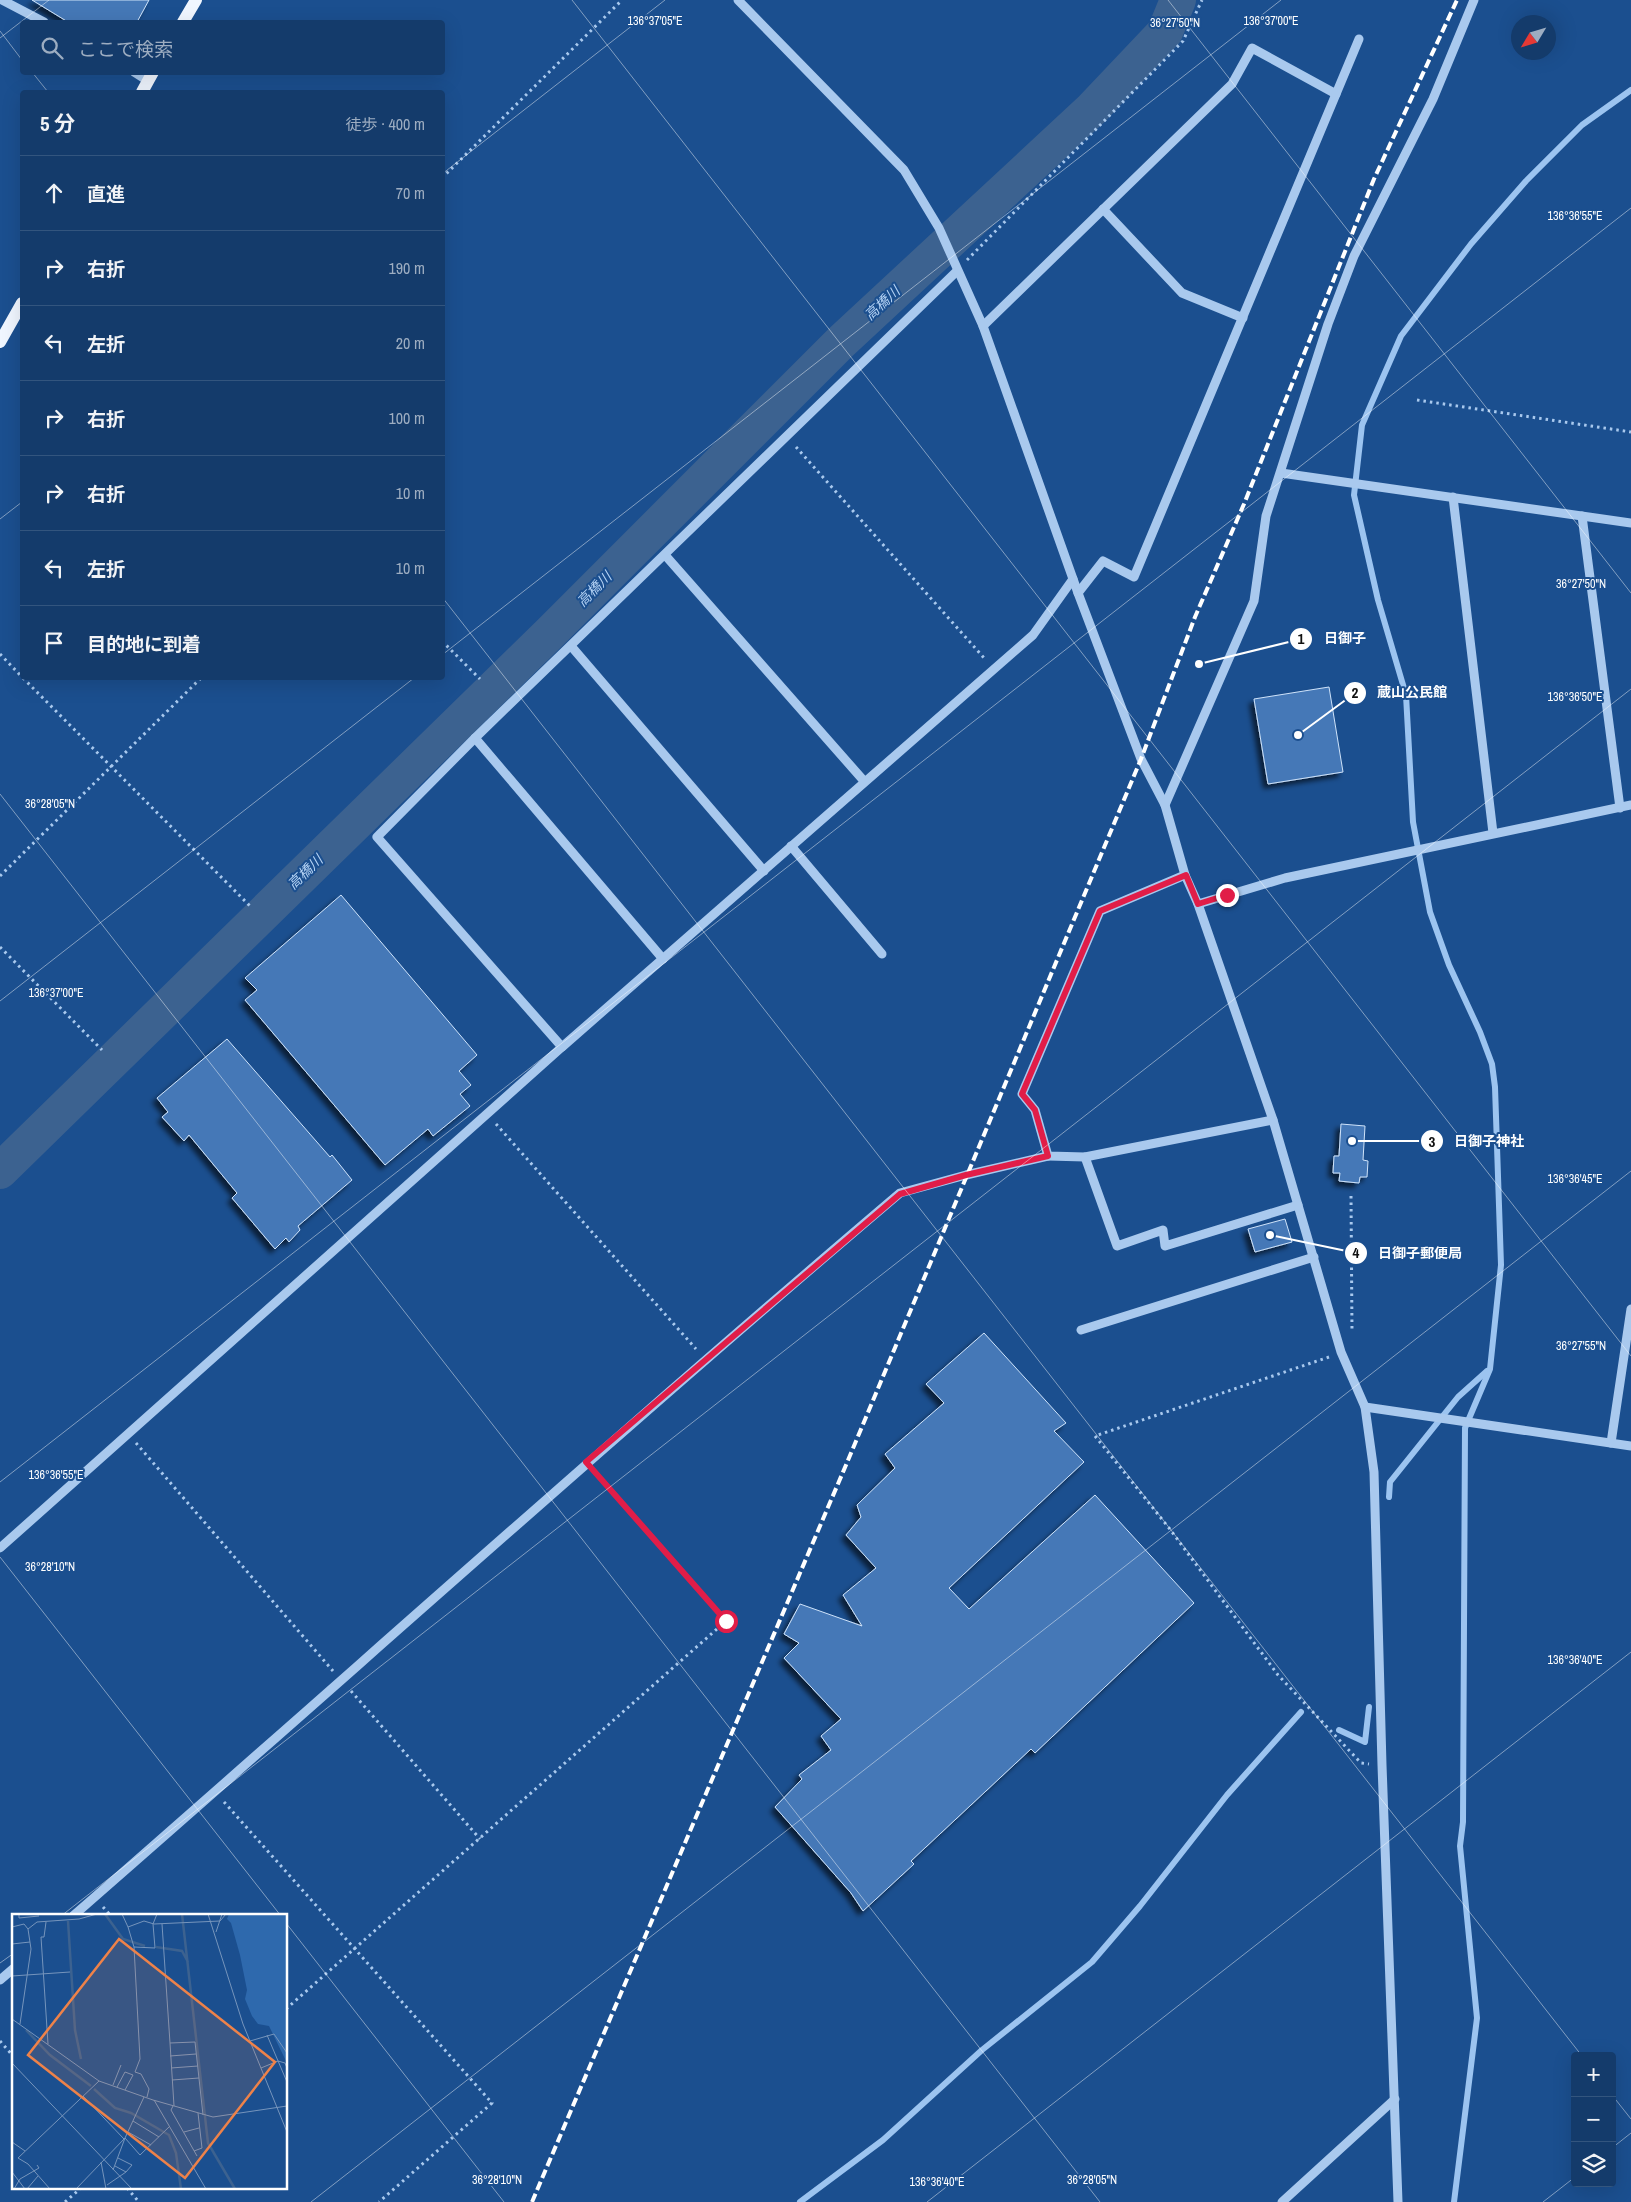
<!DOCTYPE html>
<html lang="ja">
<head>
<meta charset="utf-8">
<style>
  :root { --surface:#143b6b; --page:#1d4271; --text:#f1f3f6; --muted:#9dadc1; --line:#33557e }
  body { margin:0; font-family:"Archivo Narrow","Noto Sans JP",sans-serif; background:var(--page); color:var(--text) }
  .controls { position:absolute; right:15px; bottom:15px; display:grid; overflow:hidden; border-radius:5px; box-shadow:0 5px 20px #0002 }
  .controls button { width:45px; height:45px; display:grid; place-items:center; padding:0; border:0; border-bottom:1px solid var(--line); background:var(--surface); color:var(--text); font:25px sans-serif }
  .compass { position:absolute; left:1511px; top:15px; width:45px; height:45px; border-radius:50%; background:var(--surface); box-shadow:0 5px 20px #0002; rotate:232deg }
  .stop { position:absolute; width:15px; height:15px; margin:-11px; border:4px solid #e11d48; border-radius:50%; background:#fff }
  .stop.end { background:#e11d48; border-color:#fff; box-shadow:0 1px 5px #0008 }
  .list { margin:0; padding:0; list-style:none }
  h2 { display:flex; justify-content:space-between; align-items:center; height:65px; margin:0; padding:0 20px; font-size:21px }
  h2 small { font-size:16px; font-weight:400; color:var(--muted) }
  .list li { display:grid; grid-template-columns:32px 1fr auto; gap:15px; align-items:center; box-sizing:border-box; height:75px; padding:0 20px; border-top:1px solid var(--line) }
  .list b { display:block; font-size:19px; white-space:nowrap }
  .list em { font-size:16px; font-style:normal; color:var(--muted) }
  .icon { flex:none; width:28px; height:28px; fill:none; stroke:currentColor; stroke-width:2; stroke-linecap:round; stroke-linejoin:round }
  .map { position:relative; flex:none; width:1631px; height:2202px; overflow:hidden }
  .search { position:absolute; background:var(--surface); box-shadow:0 5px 20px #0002; left:20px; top:20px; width:425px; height:55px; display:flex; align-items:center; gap:12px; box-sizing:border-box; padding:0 18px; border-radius:5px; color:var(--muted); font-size:19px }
  .panel { position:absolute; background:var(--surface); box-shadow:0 5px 20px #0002; left:20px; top:90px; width:425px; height:590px; border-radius:5px }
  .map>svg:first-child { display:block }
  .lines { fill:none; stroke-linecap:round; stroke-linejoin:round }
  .stream { stroke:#9cc4f0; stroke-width:6 }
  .river { stroke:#3c6290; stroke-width:36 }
  .building { fill:#4478b7; stroke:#cfe3fa; filter:url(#shadow) }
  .path { stroke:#a9c9ee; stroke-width:3; stroke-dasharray:2.5 4; stroke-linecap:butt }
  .minor { stroke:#a9c9ee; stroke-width:9 }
  .major { stroke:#f0f6ff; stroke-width:12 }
  .rail { stroke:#fff; stroke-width:4; stroke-dasharray:9 4; stroke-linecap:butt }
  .route { stroke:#e11d48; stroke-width:6 }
  .ticks { fill:none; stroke:#fff; stroke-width:1; stroke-opacity:0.45 }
  .labels { text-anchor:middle; stroke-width:4; stroke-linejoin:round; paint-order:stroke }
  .water-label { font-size:14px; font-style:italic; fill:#b5d3f5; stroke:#1b4f8f }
  .inset-river { fill:none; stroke:#3c6290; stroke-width:2.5 }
  .inset-road { fill:none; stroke:#7695bc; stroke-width:1 }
  .view { fill:#ee8249; fill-opacity:0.15; stroke:#ee8249; stroke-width:2.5 }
  .inset-edge { fill:none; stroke:#fff; stroke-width:2.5 }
  .ticks-label { font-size:12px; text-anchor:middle; fill:#fff; stroke:#1b4f8f; stroke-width:4; stroke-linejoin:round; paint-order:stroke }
  .leader { fill:none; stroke:#fff; stroke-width:2 }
  .callout-dot { fill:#fff; stroke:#1b4f8f; stroke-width:2 }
  .mark-label { font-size:15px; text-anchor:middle; font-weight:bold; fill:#111 }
  .callout-label { font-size:14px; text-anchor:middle; font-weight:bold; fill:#fff; stroke:#1b4f8f; stroke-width:4; stroke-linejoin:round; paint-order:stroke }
</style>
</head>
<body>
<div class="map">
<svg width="1631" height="2202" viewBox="0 0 1631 2202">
  <defs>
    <filter id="shadow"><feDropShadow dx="-4.5" dy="4.5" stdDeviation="2.5" flood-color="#0009"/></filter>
  </defs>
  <rect width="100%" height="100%" fill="#1b4f8f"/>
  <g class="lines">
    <g class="stream">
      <path d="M1389 1497 1390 1482 1458 1397 1487 1371"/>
      <path d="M1339 1730 1365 1742 1369 1707"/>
      <path d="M800 2202 883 2140 982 2050 1092 1962 1140 1906 1227 1795 1301 1712"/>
      <path d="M1454 2202 1477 2018 1460 1846 1463 1822 1465 1428 1490 1369 1501 1265 1495 1087 1492 1064 1480 1032 1449 965 1430 912 1413 822 1406 695 1378 600 1354 495 1362 425 1401 336 1471 244 1526 181 1582 125 1631 90"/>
    </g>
    <path class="river" d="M0 1171 551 632 841 342 1092 109 1165 32 1178 0"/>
  </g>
  <g class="building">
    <path d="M32 0H149L137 22H68Z"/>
    <path d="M1329 687 1343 772 1268 784 1254 699Z"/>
    <path d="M341 895 477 1055 459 1071 471 1085 460 1094 470 1106 433 1136 428 1129 385 1165 245 1000 257 990 245 978Z"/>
    <path d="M227 1039 330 1157 332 1155 352 1180 298 1226 300 1230 289 1242 286 1238 275 1249 232 1198 237 1193 189 1135 184 1141 162 1117 168 1112 157 1098Z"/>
    <path d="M1341 1124 1365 1126 1363 1160 1368 1161 1367 1177H1360L1359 1183 1339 1181 1340 1173H1333L1334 1156H1339Z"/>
    <path d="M1285 1219 1292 1242 1255 1252 1248 1229Z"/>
    <path d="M984 1333 1066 1423 1054 1431 1084 1462 949 1588 969 1609 1095 1495 1194 1603 1035 1753 1031 1749 911 1861 914 1864 863 1911 851 1893 775 1807 802 1779 799 1775 831 1750 821 1736 841 1719 784 1658 799 1643 784 1634 800 1604 862 1626 843 1595 876 1568 846 1535 861 1517 857 1505 895 1468 885 1454 944 1403 926 1384Z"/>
  </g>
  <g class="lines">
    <g class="path">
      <path d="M442 178 622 0"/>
      <path d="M967 260 1183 41 1202 0"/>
      <path d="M1417 400 1631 432"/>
      <path d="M796 447 985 659"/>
      <path d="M442 641 480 679"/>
      <path d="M0 654 22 677"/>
      <path d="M23 678 251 907"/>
      <path d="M0 876 201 678"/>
      <path d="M0 947 102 1050"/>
      <path d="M496 1124 696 1349"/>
      <path d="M1351 1196 1352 1332"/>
      <path d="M1329 1357 1095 1436 1169 1528 1278 1675 1361 1763 1369 1764"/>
      <path d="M136 1443 333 1671"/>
      <path d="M351 1691 480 1839"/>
      <path d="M224 1802 492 2103 379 2202"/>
      <path d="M103 1907 111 1916"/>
      <path d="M286 2009 726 1621 595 1473"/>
      <path d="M0 2041 14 2057"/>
      <path d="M127 2188 139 2202"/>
      <path d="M65 2202 81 2188"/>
    </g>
    <g class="minor">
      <path d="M2 0 44 22"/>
      <path d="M738 0 904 170 939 228 983 326 1078 593 1141 759 1165 805 1185 875 1198 904 1273 1120 1341 1352 1365 1407 1374 1472 1382 1765 1398 2202"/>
      <path d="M134 72 148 81"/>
      <path d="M1103 209 1182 293 1243 318"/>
      <path d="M983 326 1232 84 1252 48 1336 94"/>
      <path d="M1281 473 1631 523"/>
      <path d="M1453 497 1493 833"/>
      <path d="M1582 516 1620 808"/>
      <path d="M665 555 864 781"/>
      <path d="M1078 593 1103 561 1134 577 1359 39"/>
      <path d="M571 646 764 871"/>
      <path d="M475 738 663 959"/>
      <path d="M1165 805 1254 601 1266 516 1328 324 1354 256 1433 99 1474 0"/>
      <path d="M791 846 882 954"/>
      <path d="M1198 904 1285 878 1631 805"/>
      <path d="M562 1047 1033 635 1073 579"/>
      <path d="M1273 1120 1085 1157 1117 1246 1163 1230 1165 1246 1298 1205"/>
      <path d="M1085 1157 1048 1156 1035 1110 1022 1094 1100 911 1185 875"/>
      <path d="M1081 1330 1314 1257"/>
      <path d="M1365 1407 1631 1446"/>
      <path d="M1611 1443 1631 1309"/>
      <path d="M0 1548 562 1047 377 837 475 738 957 271"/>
      <path d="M73 1916C349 1675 621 1430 900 1193L966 1175 1048 1156"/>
      <path d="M0 1980 14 1968"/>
      <path d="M1282 2202 1395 2099"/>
    </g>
    <g class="major">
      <path d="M183 22 196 0"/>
      <path d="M142 92 153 72"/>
      <path d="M0 342 22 303"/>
    </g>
    <path class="rail" d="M532 2202 846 1465 1141 759 1195 617 1244 504 1374 179 1457 0"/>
  </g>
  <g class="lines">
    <path class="route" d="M726 1621 586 1462 900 1194 966 1175 1048 1156 1035 1110 1022 1094 1100 911 1186 875 1198 904 1227 895"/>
  </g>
  <path class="ticks" d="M572 0 1631 1356M1168 0 1631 593M0 31 22 60M0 38 49 0M32 72 48 92M442 174 665 0M0 519 22 502M442 597 1582 2056M442 655 1281 0M0 794 1100 2202M0 1001 414 678M0 1482 1631 208M0 1557 281 1916M61 1916 1631 689M286 1923 504 2202M0 1963 14 1953M1612 2095 1631 2119M1612 2148 1631 2133M311 2202 1631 1171M927 2202 1631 1652M1543 2202 1575 2177"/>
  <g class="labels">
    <g class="water-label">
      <text transform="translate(882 303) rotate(-43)" y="5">高橋川</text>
      <text transform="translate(594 589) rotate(-45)" y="5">高橋川</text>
      <text transform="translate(305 872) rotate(-44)" y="5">高橋川</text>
    </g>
  </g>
  <g transform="translate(12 1914)">
    <rect width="275" height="275" fill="#1b4f8f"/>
    <path d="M217 0H275V149L257 112 246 110 240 102 233 85 235 76 228 41 219 9 215 5Z" fill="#2e69ad"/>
    <path class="inset-river" d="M93 0 111 25 133 32M170 0 196 229 223 275M56 7 63 116 69 145M144 33 170 37 176 48M14 116 38 141 79 172M82 175 103 194 119 199 157 221 164 239 169 275"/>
    <path class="inset-road" d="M7 0V4L27 2M110 0 116 13 132 7 142 10 208 7 214 0M196 0 231 110 275 218M34 8 32 23H29L36 130M150 10 158 129 183 128 191 201M0 13 12 10 16 15M116 13 122 33 143 34 141 10 145 0M204 18 210 0M0 30 18 28M122 33 128 145 123 158M0 62 58 58M0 105 87 167 141 186 201 203 275 192M8 110 19 35 16 15 25 8 67 5 85 0M255 121 275 168M238 127 262 120 275 139M158 129 162 192M158 142 184 140M0 149 120 275M159 154 186 152M249 154 266 147 273 149 275 154M123 158 129 160 137 175 135 183M160 166 187 164M101 171 109 151M105 173 113 158 121 161 113 176M71 182 112 225M142 186 194 275M161 192 159 196 185 242M121 207 147 223M116 218 139 231M172 218 187 214M0 228 13 237M182 237 190 234 186 199M106 244 120 251 114 258M89 248 94 275M101 256 113 224 128 241 158 212M0 258 13 275M95 271 114 258 103 252M2 275 8 265 27 254 25 251M15 275 26 262M38 275 16 250 6 244 87 167M64 275 113 224 132 183"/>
    <path class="view" d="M107 25 263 148 173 264 16 141Z"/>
    <rect width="275" height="275" class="inset-edge"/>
  </g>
  <g class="ticks-label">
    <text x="655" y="25">136°37'05"E</text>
    <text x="1271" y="25">136°37'00"E</text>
    <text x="1175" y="27">36°27'50"N</text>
    <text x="1575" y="220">136°36'55"E</text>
    <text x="1581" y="588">36°27'50"N</text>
    <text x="1575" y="701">136°36'50"E</text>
    <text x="50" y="808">36°28'05"N</text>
    <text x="56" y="997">136°37'00"E</text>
    <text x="1575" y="1183">136°36'45"E</text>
    <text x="1581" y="1350">36°27'55"N</text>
    <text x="56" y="1479">136°36'55"E</text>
    <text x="50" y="1571">36°28'10"N</text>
    <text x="1575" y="1664">136°36'40"E</text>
    <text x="497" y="2184">36°28'10"N</text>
    <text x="1092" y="2184">36°28'05"N</text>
    <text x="937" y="2186">136°36'40"E</text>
  </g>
  <path class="leader" d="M1199 664L1301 639M1298 735L1355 693M1352 1141L1432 1141M1270 1235L1356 1253"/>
  <g class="callout-dot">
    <circle cx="1199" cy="664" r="5"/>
    <circle cx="1298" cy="735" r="5"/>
    <circle cx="1352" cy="1141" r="5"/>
    <circle cx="1270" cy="1235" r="5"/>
    <circle cx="1301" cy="639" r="12"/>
    <circle cx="1355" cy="693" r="12"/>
    <circle cx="1432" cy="1141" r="12"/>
    <circle cx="1356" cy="1253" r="12"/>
  </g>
  <g class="mark-label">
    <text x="1301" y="644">1</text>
    <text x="1355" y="698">2</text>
    <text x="1432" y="1147">3</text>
    <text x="1356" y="1258">4</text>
  </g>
  <g class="callout-label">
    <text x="1345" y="643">日御子</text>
    <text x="1412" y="697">蔵山公民館</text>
    <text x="1489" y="1146">日御子神社</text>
    <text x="1420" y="1258">日御子郵便局</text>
  </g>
</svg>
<div class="controls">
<button>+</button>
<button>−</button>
<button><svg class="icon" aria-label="layers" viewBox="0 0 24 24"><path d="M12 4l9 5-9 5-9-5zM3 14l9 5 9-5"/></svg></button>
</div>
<svg class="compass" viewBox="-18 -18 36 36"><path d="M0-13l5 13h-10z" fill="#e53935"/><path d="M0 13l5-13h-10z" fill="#9dadc1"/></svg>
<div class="stop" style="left:726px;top:1621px"></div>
<div class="stop end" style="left:1227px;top:895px"></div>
<div class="search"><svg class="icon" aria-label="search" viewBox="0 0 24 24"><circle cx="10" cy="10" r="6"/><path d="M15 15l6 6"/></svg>ここで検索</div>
<section class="panel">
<h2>5 分<small>徒歩 · 400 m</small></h2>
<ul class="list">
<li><svg class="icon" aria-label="ahead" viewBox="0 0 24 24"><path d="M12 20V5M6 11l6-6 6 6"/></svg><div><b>直進</b></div><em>70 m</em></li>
<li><svg class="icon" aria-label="right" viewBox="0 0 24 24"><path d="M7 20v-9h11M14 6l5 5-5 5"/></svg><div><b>右折</b></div><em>190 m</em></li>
<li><svg class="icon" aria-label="left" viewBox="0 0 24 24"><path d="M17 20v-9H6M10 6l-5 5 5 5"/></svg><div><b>左折</b></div><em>20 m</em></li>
<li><svg class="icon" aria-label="right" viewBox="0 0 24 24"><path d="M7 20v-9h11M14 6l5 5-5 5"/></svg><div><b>右折</b></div><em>100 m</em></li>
<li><svg class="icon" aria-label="right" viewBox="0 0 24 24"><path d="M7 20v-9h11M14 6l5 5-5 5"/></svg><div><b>右折</b></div><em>10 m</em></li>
<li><svg class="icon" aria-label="left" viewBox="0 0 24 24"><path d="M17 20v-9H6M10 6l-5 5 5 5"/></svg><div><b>左折</b></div><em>10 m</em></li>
<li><svg class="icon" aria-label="arrive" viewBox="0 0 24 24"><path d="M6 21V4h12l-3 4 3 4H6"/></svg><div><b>目的地に到着</b></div></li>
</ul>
</section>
</div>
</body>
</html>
